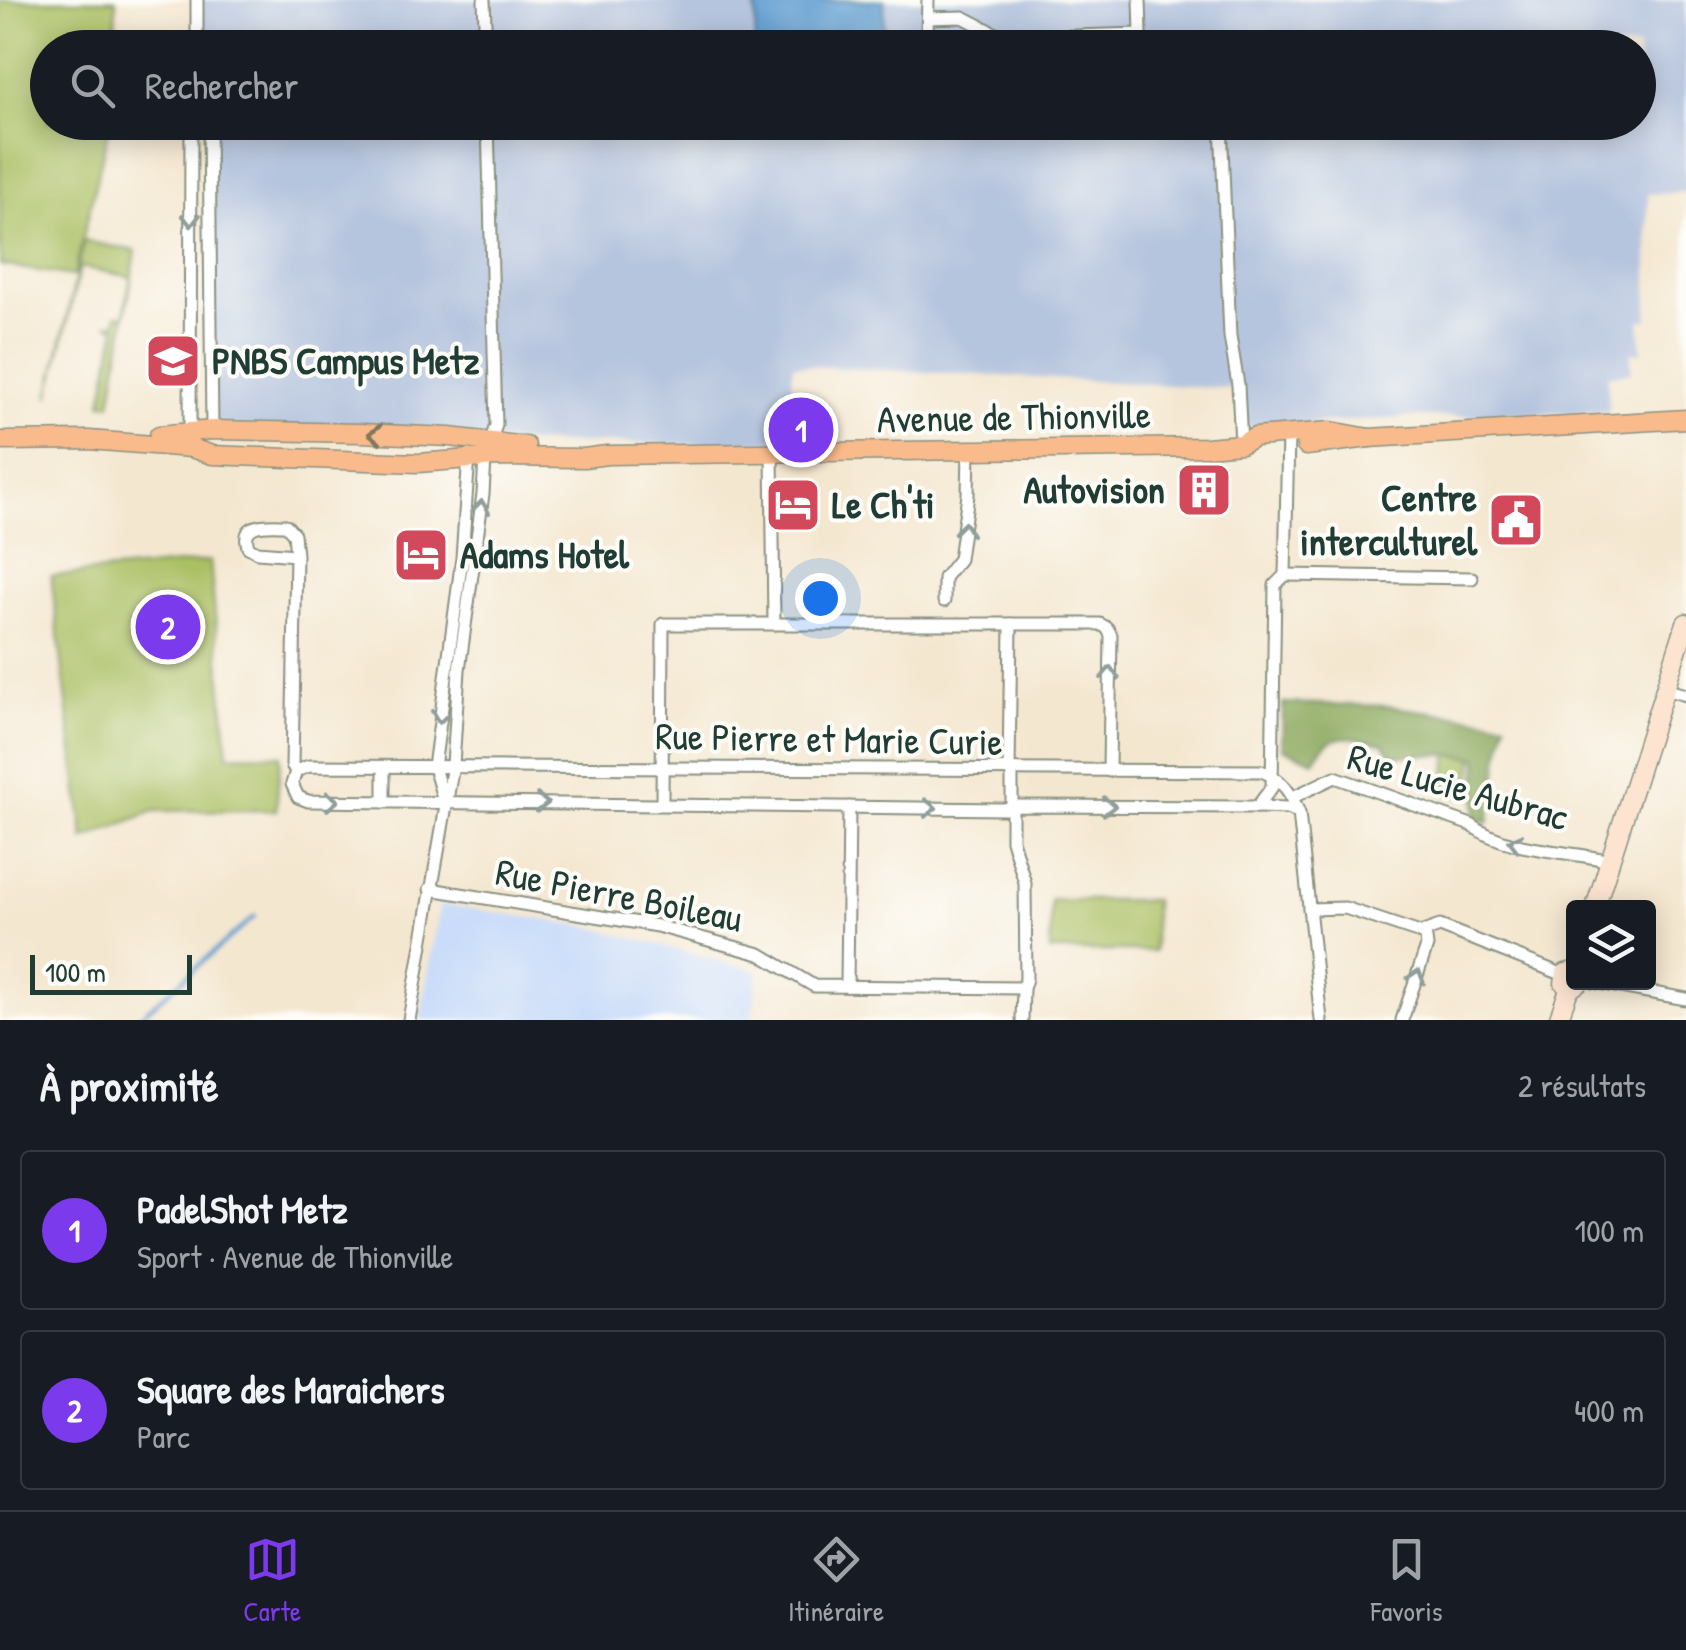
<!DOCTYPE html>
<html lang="fr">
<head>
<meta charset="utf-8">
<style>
  :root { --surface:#171b24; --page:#242831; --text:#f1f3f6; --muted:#9ea1a6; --line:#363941; --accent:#7c3aed }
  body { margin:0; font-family:"Patrick Hand",sans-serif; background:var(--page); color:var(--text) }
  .controls { position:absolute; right:30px; bottom:30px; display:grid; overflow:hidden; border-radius:10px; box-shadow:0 5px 25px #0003 }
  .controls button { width:90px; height:90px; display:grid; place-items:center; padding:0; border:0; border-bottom:2px solid var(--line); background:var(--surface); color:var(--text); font:50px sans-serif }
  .scale { position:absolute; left:30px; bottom:25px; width:162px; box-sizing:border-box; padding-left:10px; border:5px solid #1f3d34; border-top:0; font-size:28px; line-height:35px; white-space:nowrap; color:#1f3d34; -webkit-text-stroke:8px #fdfcf7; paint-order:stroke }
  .you { position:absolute; left:820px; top:598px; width:35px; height:35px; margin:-25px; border:8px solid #fff; border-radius:50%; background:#1a73e8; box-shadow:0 0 0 15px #1a73e833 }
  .badge { display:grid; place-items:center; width:65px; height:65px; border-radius:50%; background:var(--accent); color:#fff; font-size:32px; font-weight:700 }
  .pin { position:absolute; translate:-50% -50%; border:5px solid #fff; box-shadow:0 2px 10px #0006 }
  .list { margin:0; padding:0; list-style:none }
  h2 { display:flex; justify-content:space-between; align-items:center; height:130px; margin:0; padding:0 40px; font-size:42px }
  h2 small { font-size:32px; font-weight:400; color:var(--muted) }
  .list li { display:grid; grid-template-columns:65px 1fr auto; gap:30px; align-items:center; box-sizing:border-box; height:160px; margin:0 20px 20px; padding:0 20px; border:2px solid var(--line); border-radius:10px }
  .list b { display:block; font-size:38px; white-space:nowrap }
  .list p { margin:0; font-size:32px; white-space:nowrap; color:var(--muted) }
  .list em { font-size:32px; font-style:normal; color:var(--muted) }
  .icon { flex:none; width:55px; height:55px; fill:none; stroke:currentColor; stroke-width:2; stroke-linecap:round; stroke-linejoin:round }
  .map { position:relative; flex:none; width:1686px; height:1020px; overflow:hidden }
  .search { position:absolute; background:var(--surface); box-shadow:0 5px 25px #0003; left:30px; right:30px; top:30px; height:110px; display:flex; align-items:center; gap:25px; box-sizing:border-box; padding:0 35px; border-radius:55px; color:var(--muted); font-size:38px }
  .sheet { height:490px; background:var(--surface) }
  nav { display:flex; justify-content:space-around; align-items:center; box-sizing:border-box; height:140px; border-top:2px solid var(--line); background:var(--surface); font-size:28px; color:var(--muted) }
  nav a { display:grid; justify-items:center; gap:5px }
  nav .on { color:var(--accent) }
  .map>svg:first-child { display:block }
  .built { fill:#c9dcf9 }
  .industrial { fill:#b6c5de }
  .green { fill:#abbf63; stroke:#657e4c; stroke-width:2.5 }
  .forest { fill:#88a659; stroke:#547246; stroke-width:2.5 }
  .water { fill:#619ed2; stroke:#406e83; stroke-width:2.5 }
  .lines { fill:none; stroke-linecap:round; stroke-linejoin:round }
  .stream { stroke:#619ed2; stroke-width:4 }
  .street-casing { stroke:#8a9282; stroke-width:15 }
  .secondary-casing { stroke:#8a9282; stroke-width:21 }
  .primary-casing { stroke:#8a9282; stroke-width:21 }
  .street { stroke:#fff; stroke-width:11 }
  .secondary { stroke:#fde4d1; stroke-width:18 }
  .primary { stroke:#fabb8c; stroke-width:18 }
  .oneway { stroke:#8f9e9a }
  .oneway2 { stroke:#82765c }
  .labels { text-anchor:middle; stroke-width:8; stroke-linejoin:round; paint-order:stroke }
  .poi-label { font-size:38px; font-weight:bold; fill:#1f3d34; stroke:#fdfcf7; text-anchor:start }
  .street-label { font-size:38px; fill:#1f3d34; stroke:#fdfcf7 }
</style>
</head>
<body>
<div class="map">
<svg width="1686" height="1020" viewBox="0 0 1686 1020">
  <rect width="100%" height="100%" fill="#fdfcf7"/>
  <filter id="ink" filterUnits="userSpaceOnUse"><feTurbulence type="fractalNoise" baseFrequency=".01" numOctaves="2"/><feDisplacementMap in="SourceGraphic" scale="20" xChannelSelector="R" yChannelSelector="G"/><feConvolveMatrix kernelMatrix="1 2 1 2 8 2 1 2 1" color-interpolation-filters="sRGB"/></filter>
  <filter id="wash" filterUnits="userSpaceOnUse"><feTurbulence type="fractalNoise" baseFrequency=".0048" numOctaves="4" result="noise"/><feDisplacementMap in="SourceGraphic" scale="40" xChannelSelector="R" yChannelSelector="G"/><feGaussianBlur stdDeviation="2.25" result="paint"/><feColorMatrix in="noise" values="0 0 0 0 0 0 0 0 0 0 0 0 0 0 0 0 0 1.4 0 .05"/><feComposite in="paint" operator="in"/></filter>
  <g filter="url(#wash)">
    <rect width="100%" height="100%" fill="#f4e7d0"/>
    <path class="built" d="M440 904 586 926 758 971 752 1020H420Z"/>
    <path class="industrial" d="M198 0H1686V192L1648 194V320H1640L1642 353H1631V372L1607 376 1609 411 1400 418 1251 427 1246 423 1243 389 793 365 787 440 729 444 528 443 220 425 212 413 208 155 203 123 1638 122V48H197Z"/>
    <g class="green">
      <path d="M0 0H116L115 47 48 48V122L110 123 74 276 0 265Z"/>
      <path d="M84 241 136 251 111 404 102 403 116 327 107 324 115 323 117 315 124 316 131 277 80 267 49 398Z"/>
      <path d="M210 561 228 754 281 755 276 810 154 811 84 839 51 576Z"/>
      <path d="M1449 753 1474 757 1468 797 1443 793Z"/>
      <path d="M1051 900H1154V951H1050Z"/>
    </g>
    <path class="forest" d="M1283 703 1386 706 1506 722 1488 823 1475 817 1478 758 1442 754 1392 756 1383 743C1350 738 1332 728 1314 761L1282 748Z"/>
    <path class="water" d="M756 0H884V33L863 47H755Z"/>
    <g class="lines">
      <path class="stream" d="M136 1020 255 916"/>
    </g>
  </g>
  <g filter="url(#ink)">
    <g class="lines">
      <g class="street-casing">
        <g id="street">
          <path d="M484 0 486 48"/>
          <path d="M928 18 963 17 1000 36"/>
          <path d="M197 48V0"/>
          <path d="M922 48 927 33 928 0"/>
          <path d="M933 48 1004 38 1141 34 1140 0"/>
          <path d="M209 122 212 430"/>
          <path d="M1221 122 1230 336 1238 385 1241 444"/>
          <path d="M190 433 191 122"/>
          <path d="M772 453 774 624"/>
          <path d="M296 555 257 552 248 547C240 521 268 525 286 525L294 534 296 555 292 765 296 771"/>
          <path d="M1285 575 1472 578"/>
          <path d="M1285 575 1288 435"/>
          <path d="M944 601V578L959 559 968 495 969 451"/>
          <path d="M1664 689 1686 695"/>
          <path d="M384 767V802"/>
          <path d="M1009 771 1011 624H1100L1107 628 1111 635 1109 771"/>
          <path d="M1012 771V840L1025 883 1026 979 1023 988"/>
          <path d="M1293 797 1335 777 1471 825C1509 853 1565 849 1609 861"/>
          <path d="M443 798 434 767 462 558 469 455"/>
          <path d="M662 804 663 624H1011"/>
          <path d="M1257 807 1272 787 1275 585 1285 575"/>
          <path d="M1299 813 1288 808 1257 807 1019 806 1004 809 308 801 298 797 292 784 296 771 309 766 1261 771C1282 778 1291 793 1299 813L1321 1020"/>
          <path d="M430 889 657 926 760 954 814 986 1023 988 1022 1020"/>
          <path d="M1309 909 1345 908 1420 933 1440 926 1564 975"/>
          <path d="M1593 982 1686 999"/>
          <path d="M847 986 849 807"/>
          <path d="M409 1020 453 765 459 670 483 494 485 458 496 425 488 122"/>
          <path d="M1402 1020 1427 946 1425 932"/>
        </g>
      </g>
      <g class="secondary-casing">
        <g id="secondary">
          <path d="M1595 908 1686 623"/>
          <path d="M1574 971 1566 973 1564 983 1573 987 1580 982"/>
          <path d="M1558 1020 1570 987"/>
        </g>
      </g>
      <g class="primary-casing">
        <g id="primary">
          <path d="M159 435 212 430 361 433 450 437 526 446"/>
          <path d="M0 441 89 440 191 448 212 455 418 463 497 457 584 458 607 455 1206 447 1241 444 1255 437 1331 431 1369 438"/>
          <path d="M1306 446 1369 438 1686 419"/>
        </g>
      </g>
      <use href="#street" class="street"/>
      <use href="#secondary" class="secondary"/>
      <use href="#primary" class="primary"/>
    </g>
    <defs><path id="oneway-chevron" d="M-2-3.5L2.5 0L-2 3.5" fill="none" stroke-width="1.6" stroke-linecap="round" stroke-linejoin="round" transform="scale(2.5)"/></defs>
    <g class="oneway">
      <use href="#oneway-chevron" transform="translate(191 220) rotate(90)"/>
      <use href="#oneway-chevron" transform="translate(481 507) rotate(-83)"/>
      <use href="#oneway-chevron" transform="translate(964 529) rotate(-83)"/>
      <use href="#oneway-chevron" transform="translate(1110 673) rotate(-89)"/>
      <use href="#oneway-chevron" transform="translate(440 717) rotate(97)"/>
      <use href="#oneway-chevron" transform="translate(332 801) rotate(-1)"/>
      <use href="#oneway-chevron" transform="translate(542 803) rotate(1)"/>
      <use href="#oneway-chevron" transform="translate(1109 806)"/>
      <use href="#oneway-chevron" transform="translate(930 808)"/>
      <use href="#oneway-chevron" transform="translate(1515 842) rotate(-166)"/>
      <use href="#oneway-chevron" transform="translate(1417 976) rotate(-73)"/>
    </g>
    <use class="oneway2" href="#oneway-chevron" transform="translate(375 434) rotate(-178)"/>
  </g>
  <defs>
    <g id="university-square" transform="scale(2.875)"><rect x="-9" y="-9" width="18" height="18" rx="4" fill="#d1495b" stroke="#fdfcf7"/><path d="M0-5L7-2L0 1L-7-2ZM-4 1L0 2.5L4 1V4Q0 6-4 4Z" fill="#fff"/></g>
    <g id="building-square" transform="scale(2.875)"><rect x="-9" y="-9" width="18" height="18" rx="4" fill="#d1495b" stroke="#fdfcf7"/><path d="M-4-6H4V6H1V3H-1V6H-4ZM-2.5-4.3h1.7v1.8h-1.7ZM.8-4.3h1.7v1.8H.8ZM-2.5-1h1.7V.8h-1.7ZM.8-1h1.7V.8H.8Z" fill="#fff"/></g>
    <g id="hotel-square" transform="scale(2.875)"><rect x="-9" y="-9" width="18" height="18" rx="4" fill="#d1495b" stroke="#fdfcf7"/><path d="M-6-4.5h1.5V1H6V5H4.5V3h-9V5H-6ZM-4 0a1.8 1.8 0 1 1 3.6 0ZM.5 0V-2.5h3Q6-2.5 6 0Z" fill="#fff"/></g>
    <g id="civic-square" transform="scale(2.875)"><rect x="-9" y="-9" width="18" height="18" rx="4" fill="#d1495b" stroke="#fdfcf7"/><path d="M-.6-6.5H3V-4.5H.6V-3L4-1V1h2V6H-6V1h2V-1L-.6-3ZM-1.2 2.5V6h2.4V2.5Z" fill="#fff"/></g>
  </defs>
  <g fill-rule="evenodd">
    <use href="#university-square" x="173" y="361"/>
    <use href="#building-square" x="1204" y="490"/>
    <use href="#hotel-square" x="793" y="505"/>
    <use href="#civic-square" x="1516" y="520"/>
    <use href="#hotel-square" x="421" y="555"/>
  </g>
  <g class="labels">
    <g class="poi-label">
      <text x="212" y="374">PNBS Campus Metz</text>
      <text x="1165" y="503" text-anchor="end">Autovision</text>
      <text x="1477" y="511" text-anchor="end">Centre<tspan x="1477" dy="44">interculturel</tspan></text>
      <text x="832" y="518">Le Ch'ti</text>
      <text x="460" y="568">Adams Hotel</text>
    </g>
    <g class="street-label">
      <text transform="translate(1014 417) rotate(-1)" y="13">Avenue de Thionville</text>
      <text transform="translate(829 739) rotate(1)" y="13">Rue Pierre et Marie Curie</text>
      <text transform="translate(1458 787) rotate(16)" y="13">Rue Lucie Aubrac</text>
      <text transform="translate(619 895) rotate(11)" y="13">Rue Pierre Boileau</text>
    </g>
  </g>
</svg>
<div class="controls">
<button><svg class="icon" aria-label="layers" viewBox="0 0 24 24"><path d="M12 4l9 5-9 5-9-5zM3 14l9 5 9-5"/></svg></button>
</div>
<div class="scale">100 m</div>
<div class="you"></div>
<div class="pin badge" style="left:801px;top:430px">1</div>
<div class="pin badge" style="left:168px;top:627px">2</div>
<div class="search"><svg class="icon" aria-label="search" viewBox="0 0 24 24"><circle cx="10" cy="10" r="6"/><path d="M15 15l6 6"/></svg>Rechercher</div>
</div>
<section class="sheet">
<h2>À proximité<small>2 résultats</small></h2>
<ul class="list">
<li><span class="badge">1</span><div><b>PadelShot Metz</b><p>Sport · Avenue de Thionville</p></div><em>100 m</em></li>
<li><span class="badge">2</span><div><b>Square des Maraichers</b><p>Parc</p></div><em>400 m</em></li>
</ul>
</section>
<nav>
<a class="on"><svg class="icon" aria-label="map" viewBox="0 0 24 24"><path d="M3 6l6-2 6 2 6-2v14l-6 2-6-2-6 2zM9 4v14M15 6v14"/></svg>Carte</a>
<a><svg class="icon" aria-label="directions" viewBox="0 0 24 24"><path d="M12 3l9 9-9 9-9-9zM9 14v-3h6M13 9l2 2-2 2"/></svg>Itinéraire</a>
<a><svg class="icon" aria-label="saved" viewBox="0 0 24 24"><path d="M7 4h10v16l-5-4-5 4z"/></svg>Favoris</a>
</nav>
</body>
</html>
